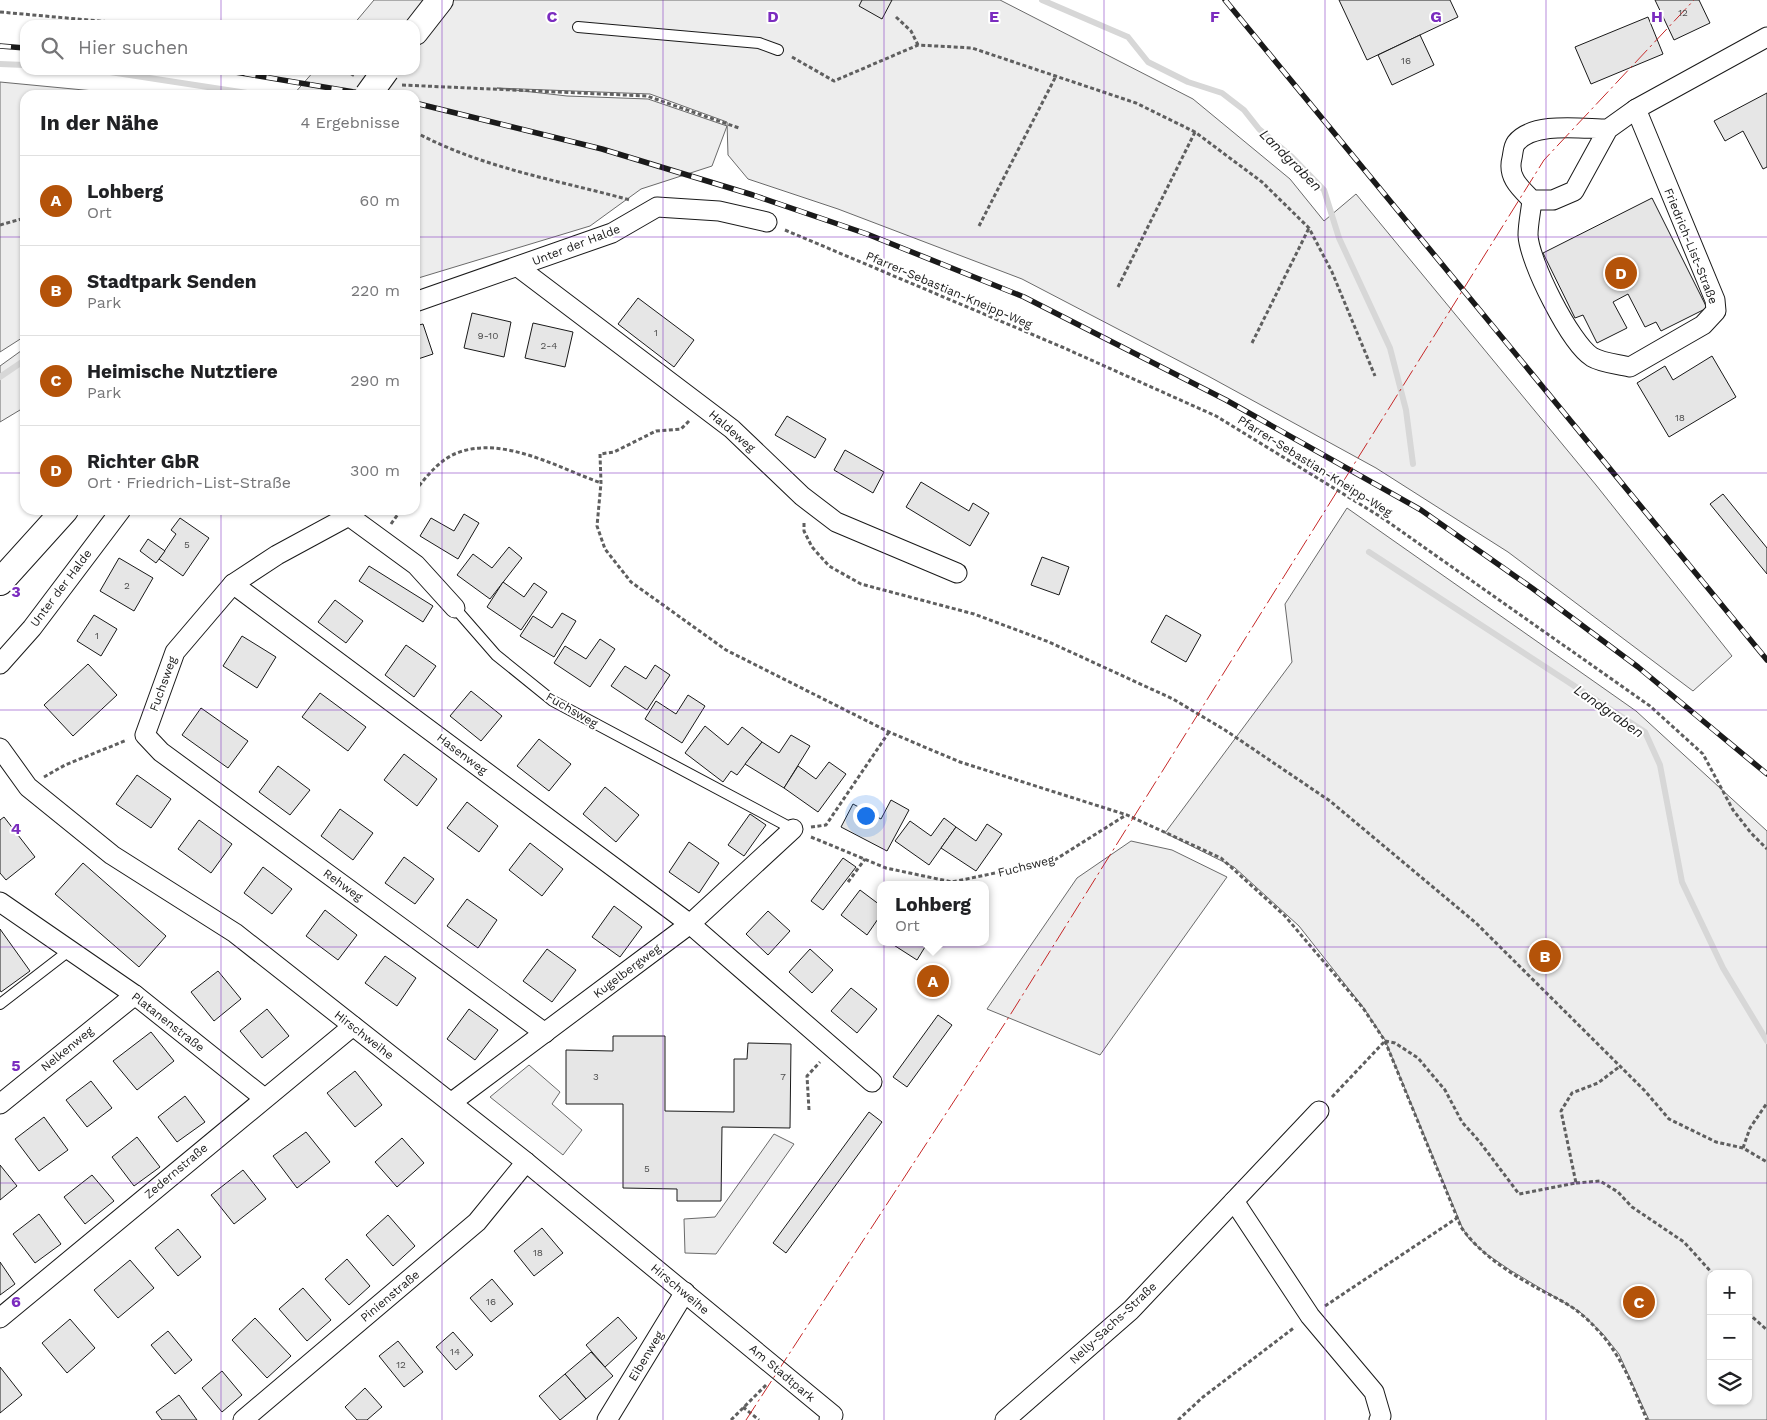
<!DOCTYPE html>
<html lang="de">
<head>
<meta charset="utf-8">
<style>
  :root { --surface:#fff; --page:#f2f2f2; --text:#202124; --muted:#757577; --line:#e0e0e0; --accent:#b45309 }
  body { margin:0; font-family:"Work Sans",sans-serif; background:var(--page); color:var(--text) }
  .controls { position:absolute; right:15px; bottom:15px; display:grid; overflow:hidden; border-radius:10px; box-shadow:0 1px 4px #0004 }
  .controls button { width:45px; height:45px; display:grid; place-items:center; padding:0; border:0; border-bottom:1px solid var(--line); background:var(--surface); color:var(--text); font:25px sans-serif }
  .you { position:absolute; left:865px; top:815px; width:18px; height:18px; margin:-12px; border:4px solid #fff; border-radius:50%; background:#1a73e8; box-shadow:0 0 0 8px #1a73e833 }
  .badge { display:grid; place-items:center; width:32px; height:32px; border-radius:50%; background:var(--accent); color:#fff; font-size:16px; font-weight:700 }
  .pin { position:absolute; translate:-50% -50%; border:2px solid #fff; box-shadow:0 1px 5px #0006 }
  .popup { position:absolute; left:877px; top:881px; width:112px; height:65px; box-sizing:border-box; display:grid; place-content:center; border-radius:10px; background:var(--surface); filter:drop-shadow(0 1px 4px #0005); font-size:16px; white-space:nowrap; color:var(--muted) }
  .popup b { font-size:19px; color:var(--text) }
  .popup::after { content:''; position:absolute; left:50%; top:100%; margin-left:-10px; border:10px solid transparent; border-top-color:var(--surface) }
  .list { margin:0; padding:0; list-style:none }
  h2 { display:flex; justify-content:space-between; align-items:center; height:65px; margin:0; padding:0 20px; font-size:21px }
  h2 small { font-size:16px; font-weight:400; color:var(--muted) }
  .list li { display:grid; grid-template-columns:32px 1fr auto; gap:15px; align-items:center; box-sizing:border-box; height:90px; padding:0 20px; border-top:1px solid var(--line) }
  .list b { display:block; font-size:19px; white-space:nowrap }
  .list p { margin:0; font-size:16px; white-space:nowrap; color:var(--muted) }
  .list em { font-size:16px; font-style:normal; color:var(--muted) }
  .icon { flex:none; width:28px; height:28px; fill:none; stroke:currentColor; stroke-width:2; stroke-linecap:round; stroke-linejoin:round }
  .map { position:relative; flex:none; width:1767px; height:1420px; overflow:hidden }
  .search { position:absolute; background:var(--surface); box-shadow:0 1px 4px #0004; left:20px; top:20px; width:400px; height:55px; display:flex; align-items:center; gap:12px; box-sizing:border-box; padding:0 18px; border-radius:15px; color:var(--muted); font-size:19px }
  .panel { position:absolute; background:var(--surface); box-shadow:0 1px 4px #0004; left:20px; top:90px; width:400px; height:425px; border-radius:15px }
  .map>svg:first-child { display:block }
  .built { fill:#ededed; stroke:#6a6a6a; fill-rule:evenodd }
  .lines { fill:none; stroke-linecap:round; stroke-linejoin:round }
  .stream { stroke:#d7d7d7; stroke-width:6 }
  .building { fill:#e6e6e6; stroke:#1a1a1a }
  .service-casing { stroke:#1a1a1a; stroke-width:12 }
  .minor-casing { stroke:#1a1a1a; stroke-width:21 }
  .secondary-casing { stroke:#1a1a1a; stroke-width:28 }
  .path { stroke:#5f5f5f; stroke-width:3; stroke-dasharray:4 2.5; stroke-linecap:butt }
  .service { stroke:#fff; stroke-width:10 }
  .minor { stroke:#fff; stroke-width:19 }
  .secondary { stroke:#fff; stroke-width:26 }
  .rail-casing { stroke:#1a1a1a; stroke-width:5.5 }
  .rail { stroke:#fff; stroke-width:4; stroke-dasharray:11; stroke-linecap:butt }
  .secondary-bridge-casing { stroke:#1a1a1a; stroke-width:28; stroke-linecap:butt }
  .secondary-bridge { stroke:#fff; stroke-width:26 }
  .power { stroke:#c62828; stroke-width:1; stroke-dasharray:18 4 2.5 4; stroke-linecap:butt }
  .grid { fill:none; stroke:#7b2cbf; stroke-width:1; stroke-opacity:0.55 }
  .labels { text-anchor:middle; stroke-width:4; stroke-linejoin:round; paint-order:stroke }
  .number-label { font-size:10px; fill:#4d4d4d }
  .street-label { font-size:12px; fill:#1a1a1a; stroke:#fff }
  .water-label { font-size:14px; font-style:italic; fill:#1a1a1a; stroke:#fff }
  .grid-label { font-size:16px; text-anchor:middle; font-weight:bold; fill:#7b2cbf; stroke:#fff; stroke-width:4; stroke-linejoin:round; paint-order:stroke }
</style>
</head>
<body>
<div class="map">
<svg width="1767" height="1420" viewBox="0 0 1767 1420">
  <rect width="100%" height="100%" fill="#fff"/>
  <g class="built">
    <path d="M374 0H1000L1193 99 1290 179 1324 221 1356 194 1596 485 1732 656 1693 691 1508 552 1376 468 1208 376 1022 279 838 209 748 179 728 155 727 122 650 94 497 88 567 96 648 99 727 126 712 166 641 189 590 226 415 279V95H293L315 70H415V25H353Z"/>
    <path d="M0 82 136 95H25V336L0 352Z"/>
    <path d="M25 348V407L0 422V366Z"/>
    <path d="M1347 508 1636 711 1767 831V1420H1649L1619 1354 1603 1334 1580 1312 1510 1270 1485 1253 1469 1239 1462 1227 1385 1040 1363 1007 1299 926 1234 867 1165 833 1292 662 1285 604ZM1711 1274H1748V1401H1711Z"/>
    <path d="M1131 841 1172 850 1227 877 1100 1055 987 1009 1077 878Z"/>
    <path d="M529 1065 560 1092 552 1104 582 1130 563 1155 490 1097Z"/>
    <path d="M774 1134 794 1144 716 1254 685 1253 684 1219 715 1217Z"/>
  </g>
  <g class="lines">
    <g class="stream">
      <path d="M1042 0 1128 37 1148 62 1188 82 1222 93 1244 110 1259 129 1292 157 1324 190 1339 238 1390 348 1406 410 1413 464"/>
      <path d="M0 64 25 65"/>
      <path d="M97 70 247 93"/>
      <path d="M0 377 25 360"/>
      <path d="M1369 552 1645 732 1660 765 1682 882 1723 968 1767 1041"/>
    </g>
  </g>
  <g class="building">
    <path d="M862 0H892L882 19 859 6Z"/>
    <path d="M1339 0H1450L1458 17 1367 60Z"/>
    <path d="M1655 0H1699L1710 23 1674 40Z"/>
    <path d="M1648 17 1663 54 1591 84 1575 47Z"/>
    <path d="M1420 35 1434 65 1392 85 1378 55Z"/>
    <path d="M1767 93V167L1763 169 1743 131 1725 141 1714 121Z"/>
    <path d="M1652 198 1707 308 1661 331 1656 322 1645 327 1628 294 1613 302 1627 328 1597 343 1583 315 1575 318 1543 253Z"/>
    <path d="M638 298 694 340 674 367 618 324Z"/>
    <path d="M472 313 511 322 504 357 464 348Z"/>
    <path d="M533 323 573 332 565 367 525 358Z"/>
    <path d="M423 324 433 354 415 360V326Z"/>
    <path d="M1712 356 1736 397 1669 437 1637 383 1665 366 1673 380Z"/>
    <path d="M787 416 826 439 815 458 775 435Z"/>
    <path d="M845 450 884 472 873 493 834 470Z"/>
    <path d="M921 482 969 511 973 503 989 513 970 546 906 507Z"/>
    <path d="M1723 494 1767 548V574L1710 504Z"/>
    <path d="M464 514 479 523 458 559 420 536 431 518 454 531Z"/>
    <path d="M180 518 209 538 183 576 159 559 176 534 171 530Z"/>
    <path d="M148 539 165 551 156 563 140 551Z"/>
    <path d="M509 547 522 558 490 599 457 575 473 554 492 568Z"/>
    <path d="M1042 557 1069 567 1059 595 1031 585Z"/>
    <path d="M119 558 153 578 134 611 100 591Z"/>
    <path d="M369 566 433 606 423 622 359 581Z"/>
    <path d="M503 582 524 597 534 583 547 592 521 630 487 607Z"/>
    <path d="M335 600 363 621 346 643 318 622Z"/>
    <path d="M562 613 576 621 554 657 520 636 533 616 552 628Z"/>
    <path d="M94 615 117 629 101 656 77 641Z"/>
    <path d="M1166 615 1201 635 1186 662 1151 642Z"/>
    <path d="M242 636 276 657 257 688 223 666Z"/>
    <path d="M600 639 615 649 590 687 554 663 565 646 586 659Z"/>
    <path d="M406 645 436 666 414 697 385 675Z"/>
    <path d="M88 664 117 695 73 736 44 705Z"/>
    <path d="M655 665 670 675 647 710 611 686 625 666 646 679Z"/>
    <path d="M471 691 502 716 481 741 450 716Z"/>
    <path d="M320 693 366 727 348 751 302 717Z"/>
    <path d="M688 695 705 706 682 743 645 719 656 701 676 714Z"/>
    <path d="M201 708 248 741 228 768 182 735Z"/>
    <path d="M705 726 728 745 742 727 762 742 737 775 731 771 723 782 685 753Z"/>
    <path d="M791 735 810 746 784 788 745 764 762 742 779 753Z"/>
    <path d="M539 739 571 764 549 791 517 766Z"/>
    <path d="M404 754 437 779 417 806 384 780Z"/>
    <path d="M829 762 846 774 818 812 784 788 798 766 816 779Z"/>
    <path d="M278 766 310 790 290 815 259 792Z"/>
    <path d="M137 775 171 799 151 828 116 804Z"/>
    <path d="M605 787 639 815 616 842 583 814Z"/>
    <path d="M891 800 909 810 887 851 841 827 853 804 881 819Z"/>
    <path d="M467 802 498 826 479 852 447 828Z"/>
    <path d="M340 809 373 833 353 860 321 836Z"/>
    <path d="M750 814 766 825 744 856 728 845Z"/>
    <path d="M4 817 35 857 6 880 0 873V820Z"/>
    <path d="M944 818 956 827 929 865 895 841 910 821 931 836Z"/>
    <path d="M199 820 232 844 211 873 178 849Z"/>
    <path d="M987 824 1002 834 976 871 941 848 956 827 976 841Z"/>
    <path d="M689 842 719 863 699 893 669 872Z"/>
    <path d="M530 843 563 869 542 896 509 870Z"/>
    <path d="M404 857 434 879 415 904 385 883Z"/>
    <path d="M843 858 856 867 823 910 811 901Z"/>
    <path d="M83 863 166 936 139 967 55 894Z"/>
    <path d="M263 867 292 889 272 914 244 893Z"/>
    <path d="M860 890 880 905V916L867 935 841 915Z"/>
    <path d="M467 899 497 920 478 948 447 926Z"/>
    <path d="M614 906 642 927 620 957 592 937Z"/>
    <path d="M325 910 357 935 338 960 306 936Z"/>
    <path d="M768 911 790 931 768 955 746 934Z"/>
    <path d="M0 929 30 971 1 992 0 990Z"/>
    <path d="M889 942H928L917 960Z"/>
    <path d="M547 949 576 970 552 1002 523 981Z"/>
    <path d="M810 949 833 970 812 993 789 972Z"/>
    <path d="M385 956 416 978 397 1006 365 983Z"/>
    <path d="M218 971 241 999 214 1021 191 992Z"/>
    <path d="M851 988 877 1009 857 1033 831 1011Z"/>
    <path d="M267 1009 289 1036 262 1058 240 1031Z"/>
    <path d="M469 1009 498 1030 475 1060 447 1039Z"/>
    <path d="M938 1015 952 1025 907 1087 893 1077Z"/>
    <path d="M151 1032 174 1061 137 1090 113 1061Z"/>
    <path d="M613 1036H665V1111L734 1112V1059H747L748 1043 791 1044 790 1128 722 1127 721 1201H677V1189L623 1188V1104H566V1050L613 1051Z"/>
    <path d="M355 1071 382 1105 355 1127 327 1093Z"/>
    <path d="M91 1081 112 1108 87 1127 66 1100Z"/>
    <path d="M185 1096 205 1122 177 1142 158 1117Z"/>
    <path d="M869 1112 882 1122 786 1253 773 1243Z"/>
    <path d="M44 1117 68 1150 39 1171 15 1139Z"/>
    <path d="M306 1132 330 1162 297 1188 273 1156Z"/>
    <path d="M137 1137 160 1167 134 1186 112 1157Z"/>
    <path d="M402 1138 424 1163 397 1187 375 1162Z"/>
    <path d="M0 1165 17 1186 0 1200Z"/>
    <path d="M243 1170 266 1199 234 1224 211 1195Z"/>
    <path d="M92 1175 114 1201 85 1224 64 1197Z"/>
    <path d="M39 1214 61 1244 35 1263 13 1234Z"/>
    <path d="M388 1215 415 1246 393 1266 366 1235Z"/>
    <path d="M542 1228 563 1253 534 1276 514 1251Z"/>
    <path d="M178 1229 201 1257 178 1276 155 1248Z"/>
    <path d="M347 1259 370 1286 349 1305 325 1279Z"/>
    <path d="M130 1260 154 1288 118 1318 94 1290Z"/>
    <path d="M0 1262 15 1284 0 1295Z"/>
    <path d="M492 1279 513 1304 491 1322 470 1298Z"/>
    <path d="M303 1288 331 1320 307 1341 279 1309Z"/>
    <path d="M618 1317 637 1338 605 1367 586 1345Z"/>
    <path d="M255 1318 291 1356 267 1378 232 1340Z"/>
    <path d="M70 1319 95 1348 67 1373 42 1343Z"/>
    <path d="M168 1331 192 1360 175 1374 151 1345Z"/>
    <path d="M453 1332 473 1355 456 1370 436 1347Z"/>
    <path d="M398 1341 423 1372 404 1387 379 1356Z"/>
    <path d="M591 1352 613 1376 586 1399 565 1374Z"/>
    <path d="M0 1367 22 1395 0 1413Z"/>
    <path d="M222 1371 242 1395 222 1412 202 1388Z"/>
    <path d="M565 1374 586 1399 560 1420 539 1396Z"/>
    <path d="M365 1388 382 1407 367 1420H357L345 1407Z"/>
    <path d="M179 1395 197 1420H162L156 1412Z"/>
  </g>
  <g class="lines">
    <g class="service-casing">
      <g id="service">
        <path d="M578 27 759 43 778 50"/>
        <path d="M455 608 496 655 553 701 793 829"/>
        <path d="M0 1004 70 950"/>
      </g>
    </g>
    <g class="minor-casing">
      <g id="minor">
        <path d="M1608 129C1583 129 1533 121 1516 143 1513 147 1513 154 1512 158 1507 177 1520 188 1532 200H1553L1574 191 1608 129 1636 109 1767 37"/>
        <path d="M1532 200C1531 211 1528 224 1528 235 1529 261 1570 343 1592 357 1602 363 1618 364 1630 367L1703 325 1716 311 1715 300 1636 109"/>
        <path d="M518 267 732 429 802 496 836 522 957 573"/>
        <path d="M415 302 612 233 657 207 719 211 767 222"/>
        <path d="M233 584 690 924 872 1082"/>
        <path d="M455 608 416 565 349 516 277 555 233 584 175 652 145 735 161 752 545 1033"/>
        <path d="M0 664 32 628 121 510"/>
        <path d="M0 748 28 787 112 855 235 933 526 1162 833 1415 829 1420"/>
        <path d="M0 902 135 995 264 1098"/>
        <path d="M452 1102 690 924 793 829"/>
        <path d="M0 1104 135 995"/>
        <path d="M1234 1201 1310 1316 1374 1392 1381 1416 1379 1420"/>
        <path d="M0 1318 353 1026"/>
        <path d="M243 1420 477 1222 526 1162"/>
        <path d="M607 1420 685 1292"/>
        <path d="M1005 1420 1131 1310 1319 1111"/>
      </g>
    </g>
    <g class="secondary-casing">
      <g id="secondary">
        <path d="M415 32 440 0"/>
        <path d="M0 582 65 510"/>
      </g>
    </g>
    <g class="path">
      <path d="M0 12 144 25"/>
      <path d="M896 17 911 31 918 45"/>
      <path d="M792 57 834 81 918 45 972 48 1136 103 1195 132 1262 182 1309 228 1332 272 1375 376"/>
      <path d="M345 70 355 76"/>
      <path d="M402 85 647 96 739 128"/>
      <path d="M415 132C482 168 557 180 630 200"/>
      <path d="M0 225 25 218"/>
      <path d="M979 226 1056 76"/>
      <path d="M785 230 1062 347 1216 416 1381 517 1650 706 1703 754 1733 810 1751 833 1767 849"/>
      <path d="M1118 287 1195 132"/>
      <path d="M1252 343 1309 228"/>
      <path d="M689 421 681 429 656 431 614 452 600 454 601 483 597 526 605 549 631 582 726 650 889 732 960 762 1127 815 1221 858 1285 916 1363 1008 1385 1041 1461 1227C1479 1253 1508 1272 1535 1287 1550 1295 1568 1303 1581 1314 1618 1345 1629 1378 1647 1420"/>
      <path d="M415 491C427 476 439 460 457 453 502 435 559 468 601 483"/>
      <path d="M804 523V531L812 547 829 566 861 584 974 614 1049 642 1173 699 1225 730 1330 801 1476 923 1645 1091 1669 1119 1716 1142 1743 1148 1767 1162"/>
      <path d="M391 524 401 510"/>
      <path d="M44 777 65 765 127 740"/>
      <path d="M811 827 826 825 889 732"/>
      <path d="M811 837 886 868 952 882 1053 861 1126 815"/>
      <path d="M848 882 865 859"/>
      <path d="M1385 1041 1395 1043 1418 1058 1445 1090 1462 1122 1479 1141 1519 1194 1576 1183 1561 1111 1572 1093 1598 1083 1619 1067"/>
      <path d="M1332 1097 1385 1041"/>
      <path d="M809 1110 807 1076 820 1062"/>
      <path d="M1743 1148 1750 1128 1767 1103"/>
      <path d="M1576 1183 1600 1181 1618 1192 1632 1207 1684 1242 1713 1274"/>
      <path d="M1325 1306 1457 1218"/>
      <path d="M1748 1313 1767 1330"/>
      <path d="M743 1407 759 1420"/>
      <path d="M731 1420 767 1384"/>
      <path d="M1178 1420 1203 1397 1295 1327"/>
    </g>
    <use href="#service" class="service"/>
    <use href="#minor" class="minor"/>
    <use href="#secondary" class="secondary"/>
    <g class="rail-casing">
      <g id="rail">
        <path d="M1225 0 1767 660"/>
        <path d="M0 46 25 48"/>
        <path d="M223 70 372 95"/>
        <path d="M415 103 602 149 753 195 867 234 1024 297 1226 400 1421 510 1532 588 1638 667 1767 774"/>
      </g>
    </g>
    <use href="#rail" class="rail"/>
    <g class="secondary-bridge-casing">
      <path id="secondary-bridge" d="M368 95 386 70"/>
    </g>
    <use href="#secondary-bridge" class="secondary-bridge"/>
    <path class="power" d="M746 1420 1007 1020 1544 160 1694 0"/>
  </g>
  <path class="grid" d="M221 0V25M442 0V1420M663 0V1420M884 0V1420M1104 0V1420M1325 0V1420M1546 0V1420M221 70V95M0 237H25M415 237H1767M0 473H25M415 473H1767M221 510V1420M0 710H1767M0 947H1767M0 1183H1767"/>
  <g class="labels">
    <g class="number-label">
      <text x="1683" y="16">12</text>
      <text x="1406" y="64">16</text>
      <text x="656" y="336">1</text>
      <text x="488" y="339">9-10</text>
      <text x="549" y="349">2-4</text>
      <text x="1680" y="421">18</text>
      <text x="187" y="548">5</text>
      <text x="127" y="589">2</text>
      <text x="97" y="639">1</text>
      <text x="596" y="1080">3</text>
      <text x="783" y="1080">7</text>
      <text x="647" y="1172">5</text>
      <text x="538" y="1256">18</text>
      <text x="491" y="1305">16</text>
      <text x="455" y="1355">14</text>
      <text x="401" y="1368">12</text>
    </g>
    <g class="street-label">
      <text transform="translate(576 245) rotate(-21)" y="4">Unter der Halde</text>
      <text transform="translate(1691 246) rotate(68)" y="4">Friedrich-List-Straße</text>
      <text transform="translate(949 290) rotate(23)" y="4">Pfarrer-Sebastian-Kneipp-Weg</text>
      <text transform="translate(732 431) rotate(41)" y="4">Haldeweg</text>
      <text transform="translate(1315 466) rotate(32)" y="4">Pfarrer-Sebastian-Kneipp-Weg</text>
      <text transform="translate(61 588) rotate(-53)" y="4">Unter der Halde</text>
      <text transform="translate(163 684) rotate(-70)" y="4">Fuchsweg</text>
      <text transform="translate(572 710) rotate(30)" y="4">Fuchsweg</text>
      <text transform="translate(462 754) rotate(37)" y="4">Hasenweg</text>
      <text transform="translate(1026 866) rotate(-14)" y="4">Fuchsweg</text>
      <text transform="translate(343 885) rotate(36)" y="4">Rehweg</text>
      <text transform="translate(627 971) rotate(-37)" y="4">Kugelbergweg</text>
      <text transform="translate(168 1022) rotate(38)" y="4">Platanenstraße</text>
      <text transform="translate(364 1035) rotate(38)" y="4">Hirschweihe</text>
      <text transform="translate(67 1049) rotate(-39)" y="4">Nelkenweg</text>
      <text transform="translate(176 1171) rotate(-40)" y="4">Zedernstraße</text>
      <text transform="translate(680 1289) rotate(40)" y="4">Hirschweihe</text>
      <text transform="translate(390 1296) rotate(-40)" y="4">Pinienstraße</text>
      <text transform="translate(1113 1323) rotate(-43)" y="4">Nelly-Sachs-Straße</text>
      <text transform="translate(646 1356) rotate(-59)" y="4">Eibenweg</text>
      <text transform="translate(782 1373) rotate(40)" y="4">Am Stadtpark</text>
    </g>
    <g class="water-label">
      <text transform="translate(1291 160) rotate(45)" y="5">Landgraben</text>
      <text transform="translate(1609 711) rotate(35)" y="5">Landgraben</text>
    </g>
  </g>
  <g class="grid-label">
    <text x="552" y="22">C</text>
    <text x="773" y="22">D</text>
    <text x="994" y="22">E</text>
    <text x="1215" y="22">F</text>
    <text x="1436" y="22">G</text>
    <text x="1657" y="22">H</text>
    <text x="16" y="597">3</text>
    <text x="16" y="834">4</text>
    <text x="16" y="1071">5</text>
    <text x="16" y="1307">6</text>
  </g>
</svg>
<div class="controls">
<button>+</button>
<button>−</button>
<button><svg class="icon" aria-label="layers" viewBox="0 0 24 24"><path d="M12 4l9 5-9 5-9-5zM3 14l9 5 9-5"/></svg></button>
</div>
<div class="you"></div>
<div class="pin badge" style="left:933px;top:981px">A</div>
<div class="popup"><b>Lohberg</b>Ort</div>
<div class="pin badge" style="left:1545px;top:956px">B</div>
<div class="pin badge" style="left:1639px;top:1302px">C</div>
<div class="pin badge" style="left:1621px;top:273px">D</div>
<div class="search"><svg class="icon" aria-label="search" viewBox="0 0 24 24"><circle cx="10" cy="10" r="6"/><path d="M15 15l6 6"/></svg>Hier suchen</div>
<section class="panel">
<h2>In der Nähe<small>4 Ergebnisse</small></h2>
<ul class="list">
<li><span class="badge">A</span><div><b>Lohberg</b><p>Ort</p></div><em>60 m</em></li>
<li><span class="badge">B</span><div><b>Stadtpark Senden</b><p>Park</p></div><em>220 m</em></li>
<li><span class="badge">C</span><div><b>Heimische Nutztiere</b><p>Park</p></div><em>290 m</em></li>
<li><span class="badge">D</span><div><b>Richter GbR</b><p>Ort · Friedrich-List-Straße</p></div><em>300 m</em></li>
</ul>
</section>
</div>
</body>
</html>
